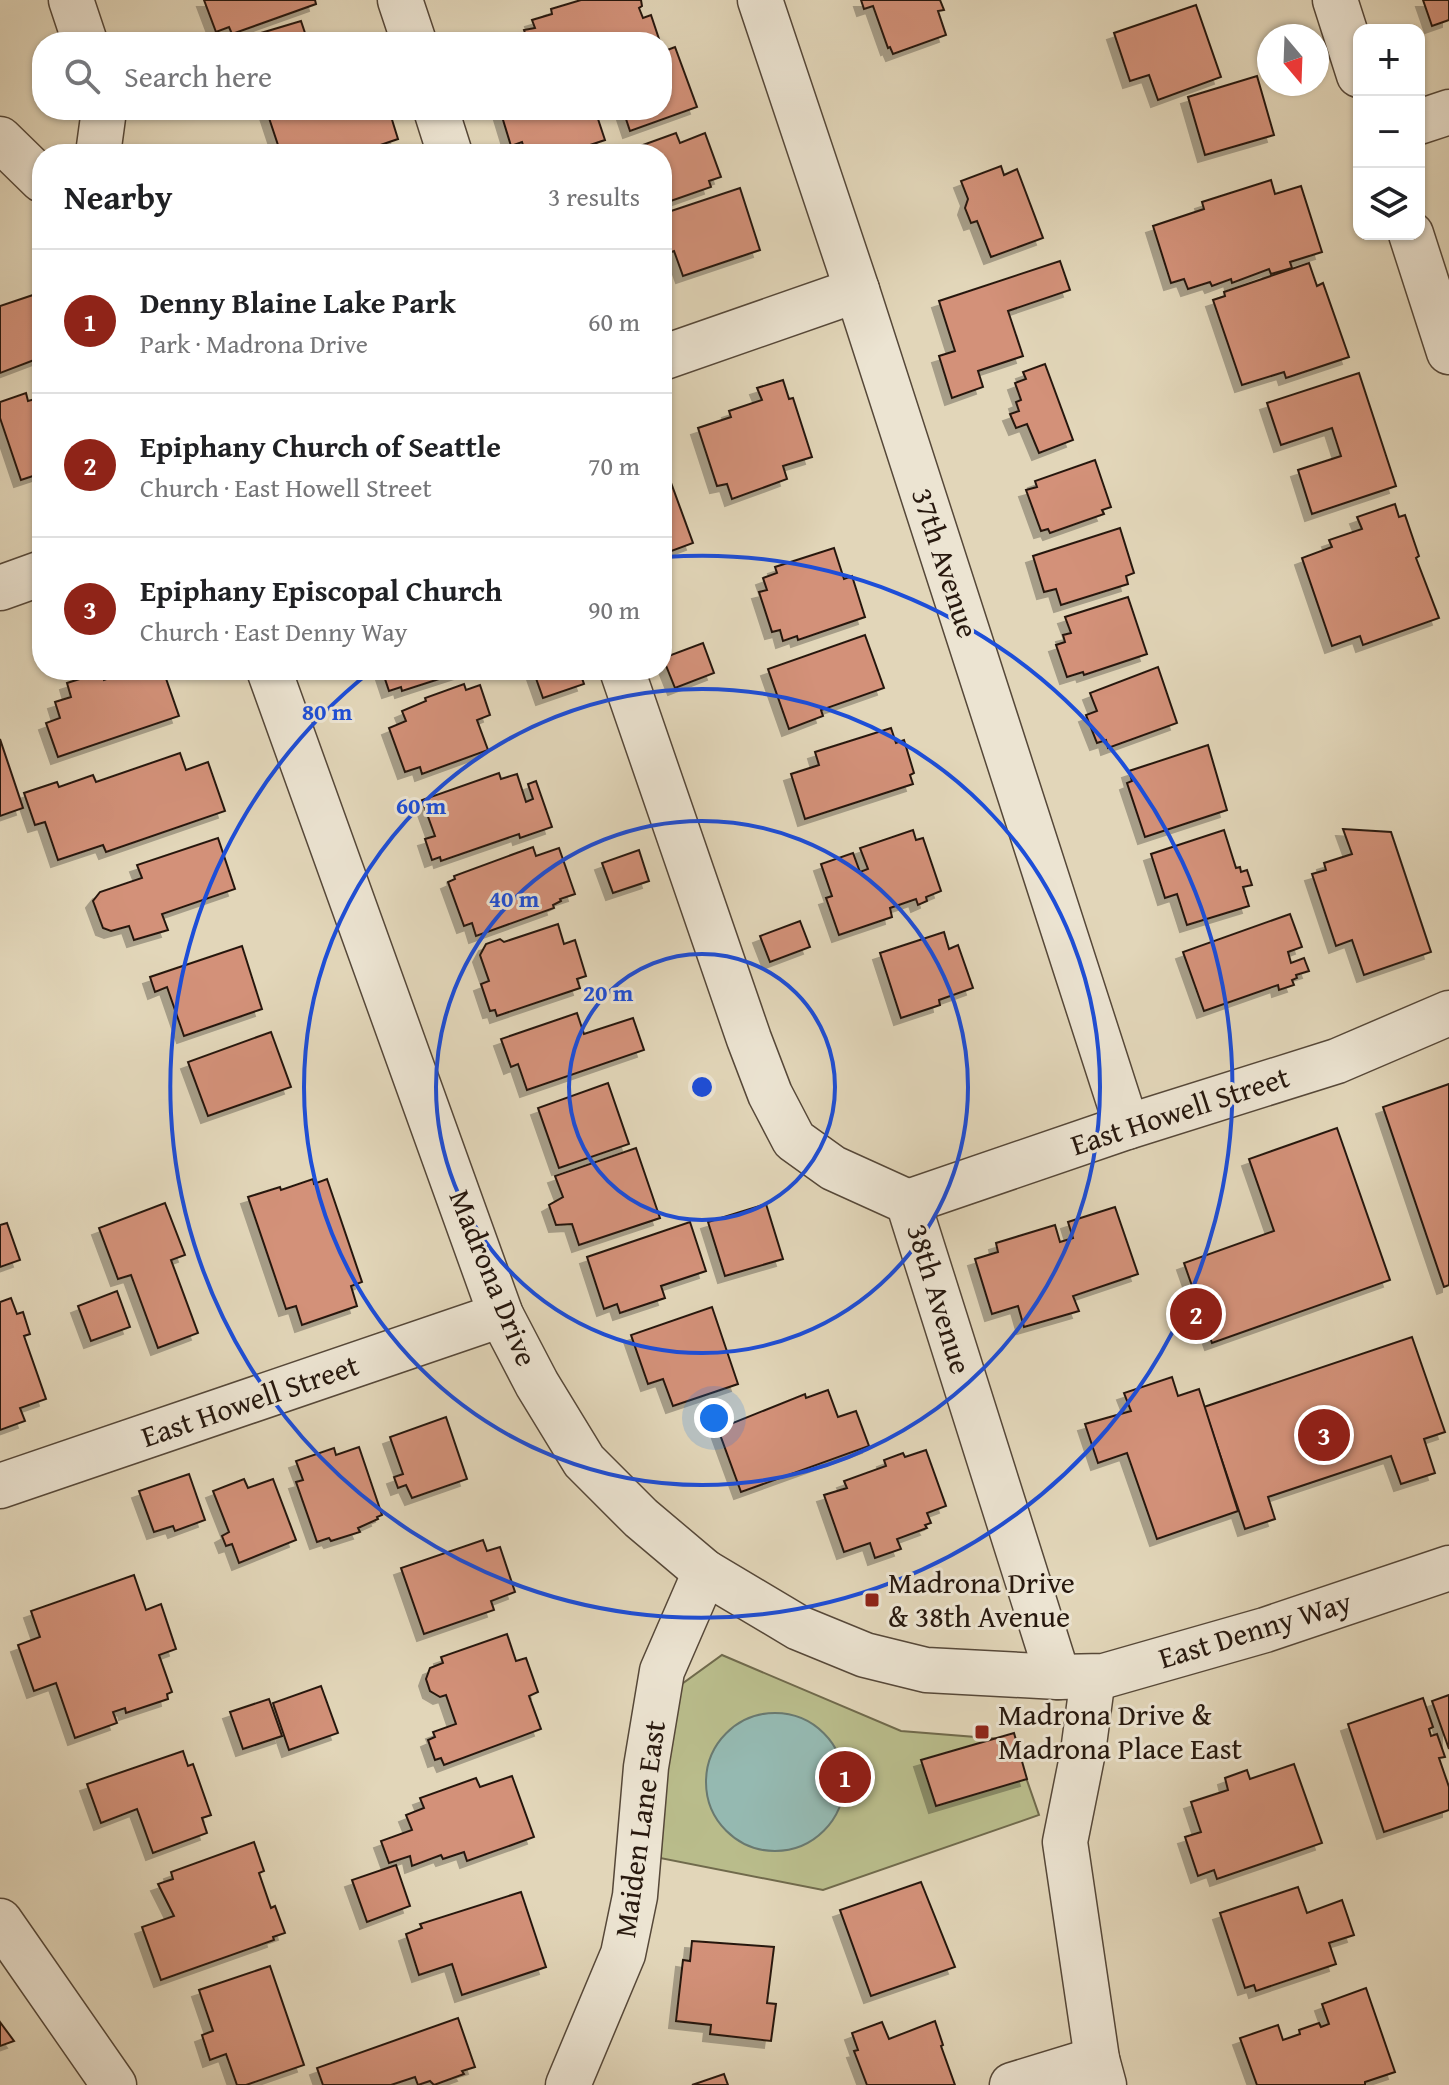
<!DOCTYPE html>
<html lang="en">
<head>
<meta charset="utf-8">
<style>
  :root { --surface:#fff; --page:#f6f6f6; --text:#202124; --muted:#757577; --line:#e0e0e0; --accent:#8f2418 }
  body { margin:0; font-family:"Gentium Book Plus",serif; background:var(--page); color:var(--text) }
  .controls { position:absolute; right:24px; top:24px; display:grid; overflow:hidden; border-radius:16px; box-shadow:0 2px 6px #0004 }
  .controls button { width:72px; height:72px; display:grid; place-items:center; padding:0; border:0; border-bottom:2px solid var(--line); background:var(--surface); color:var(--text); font:40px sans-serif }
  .compass { position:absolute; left:1257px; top:24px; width:72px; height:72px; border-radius:50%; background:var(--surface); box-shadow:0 2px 6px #0004; rotate:161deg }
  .you { position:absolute; left:714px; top:1418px; width:28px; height:28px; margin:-20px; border:6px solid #fff; border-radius:50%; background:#1a73e8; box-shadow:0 0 0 12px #1a73e833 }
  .badge { display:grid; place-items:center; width:52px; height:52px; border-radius:50%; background:var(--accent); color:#fff; font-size:26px; font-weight:700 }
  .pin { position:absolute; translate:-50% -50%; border:4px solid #fff; box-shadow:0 2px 8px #0006 }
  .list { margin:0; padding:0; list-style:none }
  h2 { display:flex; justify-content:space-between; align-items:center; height:104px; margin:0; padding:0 32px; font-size:34px }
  h2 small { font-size:26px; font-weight:400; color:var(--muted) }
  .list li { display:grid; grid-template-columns:52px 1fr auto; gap:24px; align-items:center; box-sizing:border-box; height:144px; padding:0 32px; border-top:2px solid var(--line) }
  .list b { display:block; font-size:30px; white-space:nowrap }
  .list p { margin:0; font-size:26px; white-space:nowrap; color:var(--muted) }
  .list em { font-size:26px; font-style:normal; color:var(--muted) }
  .icon { flex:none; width:44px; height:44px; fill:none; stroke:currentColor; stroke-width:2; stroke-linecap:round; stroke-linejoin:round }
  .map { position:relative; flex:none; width:1449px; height:2085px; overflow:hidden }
  .search { position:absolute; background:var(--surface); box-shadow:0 2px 6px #0004; left:32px; top:32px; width:640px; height:88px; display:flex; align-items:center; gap:20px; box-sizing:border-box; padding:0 28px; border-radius:32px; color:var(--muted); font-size:30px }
  .panel { position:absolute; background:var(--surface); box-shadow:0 2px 6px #0004; left:32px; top:144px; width:640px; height:536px; border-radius:32px }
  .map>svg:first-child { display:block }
  .green { fill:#b9bc8b; stroke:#706a4c; stroke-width:2 }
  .water { fill:#95b9b1; stroke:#697970; stroke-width:2 }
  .building { fill:#d39179; stroke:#27180e; stroke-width:2; filter:url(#shadow) }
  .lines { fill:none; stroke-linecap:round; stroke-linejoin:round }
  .minor-casing { stroke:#564839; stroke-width:47 }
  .minor { stroke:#ece4d2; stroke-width:44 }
  .ring { fill:none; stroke:#1d4ed8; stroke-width:4 }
  .poi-dot { fill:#8f2418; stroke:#ece4d2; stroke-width:3 }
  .labels { text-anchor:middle; stroke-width:6; stroke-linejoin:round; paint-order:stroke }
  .street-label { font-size:30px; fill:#27180e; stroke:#ece4d2 }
  .poi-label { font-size:30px; fill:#27180e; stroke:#ece4d2; text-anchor:start }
  .centre { fill:#1d4ed8; stroke:#ece4d2; stroke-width:4 }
  .ring-label { font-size:24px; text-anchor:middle; font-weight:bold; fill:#1d4ed8; stroke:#ece4d2; stroke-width:6; stroke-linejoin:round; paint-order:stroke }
</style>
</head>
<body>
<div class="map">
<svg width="1449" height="2085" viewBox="0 0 1449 2085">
  <defs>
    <filter id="shadow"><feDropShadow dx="-7" dy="7" stdDeviation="0" flood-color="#0004"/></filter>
  </defs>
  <rect width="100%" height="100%" fill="#e2d6b9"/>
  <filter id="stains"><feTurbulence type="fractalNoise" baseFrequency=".0025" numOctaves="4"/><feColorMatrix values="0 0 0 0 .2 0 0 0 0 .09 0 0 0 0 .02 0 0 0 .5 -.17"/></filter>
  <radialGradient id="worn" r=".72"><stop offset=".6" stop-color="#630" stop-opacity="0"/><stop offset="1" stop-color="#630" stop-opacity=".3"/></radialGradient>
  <path class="green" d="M722 1655 901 1731 1013 1740 1039 1815 823 1890 660 1858 668 1694Z"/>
  <circle class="water" cx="775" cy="1782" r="69"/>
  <g class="building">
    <path d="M204 0H315L316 4 232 34 229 27 216 32Z"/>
    <path d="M581 0H641L642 6 639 8 643 18 651 15 660 42H528L524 30 535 28 532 20 552 14 551 9Z"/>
    <path d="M861 0H940L944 10 938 11 946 35 893 54 890 47 888 48 873 6 864 9Z"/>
    <path d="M1423 0H1449V20L1432 26Z"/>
    <path d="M1196 5 1221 77 1158 100 1149 75 1130 81 1114 33Z"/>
    <path d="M301 21 308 42H252L263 38 261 33Z"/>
    <path d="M675 47 697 107 630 131 623 110H662V52Z"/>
    <path d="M1257 76 1274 135 1205 155 1188 97Z"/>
    <path d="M273 110H389L398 139 354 154H281L267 112Z"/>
    <path d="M500 110H595L605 140 563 154H526L522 142 511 146Z"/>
    <path d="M676 133 680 143 705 133 721 177 709 181 711 187 662 204V154H618Z"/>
    <path d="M1001 166 1004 175 1017 169 1043 238 991 257 977 221 971 223 965 208 968 199 961 181Z"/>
    <path d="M1271 180 1275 194 1301 186 1322 252 1290 262 1292 268 1271 274 1269 269 1232 283 1231 279 1212 286 1210 282 1188 289 1184 279 1171 283 1153 226 1204 209 1202 202Z"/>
    <path d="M740 188 760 250 683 276 674 251 669 253 668 248 662 250V214Z"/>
    <path d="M1060 261 1070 290 1008 311 1023 356 978 371 983 387 952 398 939 356 955 351 939 301Z"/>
    <path d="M1309 263 1317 286 1323 283 1349 357 1286 378 1284 372 1242 385 1213 300 1225 296 1224 292Z"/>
    <path d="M42 292V357L0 373V306Z"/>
    <path d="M1045 364 1073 440 1039 453 1027 424 1016 428 1010 414 1019 411 1016 402 1021 400 1015 383 1026 379 1023 372Z"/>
    <path d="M1359 373 1396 486 1312 514 1298 470 1341 456 1332 428 1281 445 1267 403Z"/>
    <path d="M783 380 789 399 793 398 812 457 783 466 787 479 732 499 727 484 717 486 698 428 731 417 729 411 762 400 757 388Z"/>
    <path d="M26 393 28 401 42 397V473L21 480 0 418V402Z"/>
    <path d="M662 458 693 543 666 553 662 543Z"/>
    <path d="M1095 460 1111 507 1102 510 1104 514 1050 533 1048 529 1041 531 1026 490 1037 487 1035 481Z"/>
    <path d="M1395 504 1399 517 1405 515 1419 556 1416 558 1439 618 1363 645 1360 636 1332 646 1302 558 1332 547 1329 540 1362 529 1357 517Z"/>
    <path d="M1120 528 1134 573 1126 576 1128 584 1061 605 1056 589 1044 592 1033 556Z"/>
    <path d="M834 548 844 579 852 576 865 617 798 640 797 636 783 641 780 630 772 632 759 592 767 590 763 578 777 573 775 567Z"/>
    <path d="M1128 597 1147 654 1084 675 1083 672 1067 677 1056 645 1065 642 1063 635 1071 633 1065 617Z"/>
    <path d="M865 635 884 688 821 710 823 716 789 729 768 669Z"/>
    <path d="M703 643 714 673 675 688 663 658Z"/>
    <path d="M1158 667 1177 723 1108 748 1106 740 1097 743 1086 715 1097 711 1090 693Z"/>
    <path d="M132 670H163L179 716 58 757 46 723 60 718 55 702 71 697 67 683 102 672 104 680Z"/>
    <path d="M382 670H467L402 691 401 687 389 691Z"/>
    <path d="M533 670H579L584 684 543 698Z"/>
    <path d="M464 684 466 690 480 685 490 715 477 720 488 750 422 774 420 767 405 772 389 728 406 721 402 711 426 701 425 698Z"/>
    <path d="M891 728 896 743 904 740 914 773 910 775 913 784 805 819 791 774 819 765 815 752Z"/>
    <path d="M0 739 23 808 0 816Z"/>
    <path d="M1208 745 1227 810 1145 837 1127 783 1132 781 1129 771Z"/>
    <path d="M180 753 186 770 208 762 225 811 106 852 103 845 58 860 45 822 35 825 24 793 57 782 59 787 93 775 96 782Z"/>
    <path d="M499 773 501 779 517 774 526 802 533 799 528 784 536 781 552 827 520 838 519 834 441 861 440 857 432 860 425 839 435 836 422 800Z"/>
    <path d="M1343 829 1391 832 1431 952 1364 975 1352 940 1336 946 1312 874 1326 870 1324 863 1352 854Z"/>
    <path d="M913 830 916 840 923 838 941 891 926 897 927 901 918 905 916 899 890 908 892 917 839 935 826 898 832 896 821 864 853 853 860 872 868 869 860 848Z"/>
    <path d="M1224 830 1236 868 1240 867 1241 872 1247 870 1252 885 1243 887 1249 906 1187 925 1177 894 1165 898 1151 854Z"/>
    <path d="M218 838 235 889 162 914 168 930 134 940 129 926 111 931 103 928 93 901 100 892 142 878 137 865Z"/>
    <path d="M533 847 536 856 559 848 575 894 560 899 561 901 553 905 554 908 476 936 472 923 464 926 448 882 455 879 454 876Z"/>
    <path d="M639 850 649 881 613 893 602 863Z"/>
    <path d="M1290 914 1302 947 1288 952 1291 963 1304 958 1309 971 1296 975 1297 978 1292 980 1294 985 1279 990 1278 985 1204 1011 1183 952Z"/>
    <path d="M800 921 810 947 770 962 760 936Z"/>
    <path d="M558 924 564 944 575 940 586 976 577 979 580 988 497 1016 495 1010 490 1011 481 984 489 981 480 955 486 944 500 939 504 942Z"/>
    <path d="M944 932 949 949 958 945 973 988 939 1000 940 1005 901 1018 880 953Z"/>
    <path d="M242 946 262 1009 184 1036 167 987 155 992 150 977Z"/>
    <path d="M577 1013 584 1034 633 1018 644 1050 527 1090 518 1064 511 1067 501 1039Z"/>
    <path d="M271 1032 291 1087 208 1116 188 1062Z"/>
    <path d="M608 1083 629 1144 559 1168 538 1108Z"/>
    <path d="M1449 1084V1285L1444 1287 1383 1107Z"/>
    <path d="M1337 1128 1390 1280 1212 1343 1184 1263 1274 1231 1249 1159Z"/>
    <path d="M636 1148 660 1218 579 1245 572 1224 556 1225 549 1205 563 1197 555 1176Z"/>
    <path d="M313 1179 314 1184 327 1179 362 1282 351 1286 357 1306 302 1325 296 1306 286 1309 248 1197 280 1187 281 1190Z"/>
    <path d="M165 1203 185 1255 171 1260 198 1333 158 1348 131 1275 118 1279 99 1228Z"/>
    <path d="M766 1204 783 1259 725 1276 708 1222Z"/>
    <path d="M1115 1207 1138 1274 1073 1296 1079 1311 1024 1327 1018 1306 992 1314 975 1259 998 1252 996 1243 1055 1225 1060 1242 1073 1238 1068 1222Z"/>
    <path d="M690 1222 706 1271 661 1286 665 1298 620 1313 617 1304 604 1309 587 1257Z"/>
    <path d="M7 1223 20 1260 0 1267V1225Z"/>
    <path d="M117 1291 130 1327 91 1341 78 1306Z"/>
    <path d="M11 1298 17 1314 23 1312 30 1334 24 1336 46 1399 20 1408 25 1421 0 1430V1302Z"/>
    <path d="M712 1307 738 1384 673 1406 663 1379 648 1384 631 1335Z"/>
    <path d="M1412 1337 1445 1432 1424 1439 1435 1473 1401 1484 1391 1456 1268 1497 1275 1519 1245 1529 1204 1407Z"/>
    <path d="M1172 1377 1178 1396 1199 1389 1238 1511 1157 1539 1127 1453 1098 1463 1085 1424 1131 1411 1124 1393Z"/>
    <path d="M828 1390 838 1417 856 1411 869 1446 741 1492 718 1429 805 1394 806 1398Z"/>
    <path d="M446 1417 467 1479 412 1498 406 1485 398 1488 394 1477 403 1474 390 1437Z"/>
    <path d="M359 1447 382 1515 377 1517 378 1519 358 1528 360 1532 331 1541 329 1538 317 1542 296 1482 303 1480 296 1461 334 1448 336 1455Z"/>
    <path d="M926 1450 946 1506 927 1513 931 1523 925 1525 927 1528 897 1539 901 1549 875 1558 870 1543 844 1552 824 1495 847 1488 844 1481 886 1466 884 1460 903 1453 905 1457Z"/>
    <path d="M189 1474 205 1520 175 1531 173 1526 154 1532 139 1491Z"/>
    <path d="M244 1479 248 1488 273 1479 296 1540 239 1563 232 1544 226 1546 222 1536 229 1532 213 1491Z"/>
    <path d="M483 1540 487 1551 500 1547 515 1592 491 1601 494 1610 424 1634 401 1568Z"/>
    <path d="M134 1575 146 1610 161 1604 176 1649 159 1655 172 1692 167 1694 168 1699 126 1713 125 1708 113 1712 117 1723 75 1738 56 1683 34 1691 18 1645 40 1637 31 1611Z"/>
    <path d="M507 1634 516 1661 526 1658 538 1692 529 1696 541 1729 444 1765 441 1758 435 1760 428 1740 435 1737 433 1732 456 1724 446 1695 440 1697 430 1691 426 1679 430 1668 443 1663 441 1657Z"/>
    <path d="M321 1686 338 1733 289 1750 273 1703Z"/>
    <path d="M1449 1695V1749L1432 1701Z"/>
    <path d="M1423 1698 1433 1727 1429 1729 1431 1736 1437 1734 1445 1757 1439 1758 1449 1787V1810L1384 1832 1348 1724Z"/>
    <path d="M269 1699 282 1736 243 1749 230 1712Z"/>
    <path d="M1014 1733 1027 1779 936 1806 921 1760Z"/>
    <path d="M183 1751 188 1766 193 1764 211 1815 202 1818 207 1833 153 1853 137 1809 101 1823 87 1784Z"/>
    <path d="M1294 1764 1322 1843 1217 1879 1214 1870 1198 1876 1185 1837 1201 1832 1191 1802 1228 1790 1225 1778 1247 1770 1250 1779Z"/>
    <path d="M512 1776 534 1837 467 1861 464 1852 443 1859 441 1855 412 1866 410 1856 389 1863 381 1841 412 1830 406 1815 424 1808 420 1798 476 1778 480 1787Z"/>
    <path d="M254 1842 264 1871 259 1873 271 1908 275 1906 285 1933 273 1937 274 1940 161 1980 142 1927 174 1916 158 1884 173 1879 171 1872Z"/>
    <path d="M396 1865 410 1906 367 1922 352 1880Z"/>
    <path d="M921 1882 955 1967 871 1996 840 1910Z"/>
    <path d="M1298 1887 1307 1913 1342 1900 1354 1935 1329 1943 1336 1964 1256 1991 1254 1985 1245 1988 1220 1913Z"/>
    <path d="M521 1892 546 1967 462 1995 452 1964 419 1975 406 1934 422 1928 420 1924Z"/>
    <path d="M692 1941 774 1947 767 2003 776 2004 771 2041 710 2034 711 2025 676 2021 683 1960 690 1961Z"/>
    <path d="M270 1966 304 2065 246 2085H237L226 2054 210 2060 202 2035 213 2031 199 1990Z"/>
    <path d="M1366 1988 1395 2072 1365 2082V2085H1257L1240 2038 1278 2025 1283 2040 1300 2034 1299 2030 1319 2023 1321 2027 1329 2024 1322 2004Z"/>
    <path d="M458 2018 475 2067 462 2071 464 2074 434 2085 430 2081 418 2085 415 2077 391 2085H323L317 2068Z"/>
    <path d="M935 2021 943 2045 941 2046 955 2085H867L854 2051 858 2050 852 2033 882 2022 889 2039Z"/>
    <path d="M0 2022 14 2041 0 2046Z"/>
    <path d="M724 2074 728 2085H692Z"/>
  </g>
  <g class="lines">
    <g class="minor-casing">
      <g id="minor">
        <path d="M71 0 85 42"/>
        <path d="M400 0 414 42"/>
        <path d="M760 0 857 290 1127 1127"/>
        <path d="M1335 0 1359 75"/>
        <path d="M436 110 450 154"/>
        <path d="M1419 122 1449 112"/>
        <path d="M0 139 42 180"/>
        <path d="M98 154 104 110"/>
        <path d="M1411 234 1449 352"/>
        <path d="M662 358 857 290"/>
        <path d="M0 588 42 573"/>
        <path d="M269 670 501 1315 537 1384 584 1461 641 1518 705 1572 799 1628 865 1655 926 1670 1058 1677 1104 1676 1265 1630 1449 1568"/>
        <path d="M622 670 749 1039 770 1094 794 1140 833 1168 908 1202 1058 1677"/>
        <path d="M908 1202 1127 1127 1337 1061 1449 1013"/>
        <path d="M0 1486 501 1315"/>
        <path d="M1093 1677 1083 1752 1065 1842 1097 2059 1104 2085"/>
        <path d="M0 1921 114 2085"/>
        <path d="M568 2085 623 1954 635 1896 646 1767 662 1671 705 1572"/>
        <path d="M1012 2085 1097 2059"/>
      </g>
    </g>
    <use href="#minor" class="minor"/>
  </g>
  <g class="ring">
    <circle cx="702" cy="1087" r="133"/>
    <circle cx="702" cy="1087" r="266"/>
    <circle cx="702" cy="1087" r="398"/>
    <path d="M665 557A531 531 0 1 1 371 671"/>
  </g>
  <g class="poi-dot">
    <rect x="864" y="1592" width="16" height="16" rx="4"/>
    <rect x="974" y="1724" width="16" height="16" rx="4"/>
  </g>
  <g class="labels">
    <g class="street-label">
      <text transform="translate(945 563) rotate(72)" y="10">37th Avenue</text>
      <text transform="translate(1180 1111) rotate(-18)" y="10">East Howell Street</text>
      <text transform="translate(493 1278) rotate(68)" y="10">Madrona Drive</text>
      <text transform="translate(939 1299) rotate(73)" y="10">38th Avenue</text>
      <text transform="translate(250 1401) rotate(-19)" y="10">East Howell Street</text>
      <text transform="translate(1255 1630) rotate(-17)" y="10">East Denny Way</text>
      <text transform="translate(640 1829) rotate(-82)" y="10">Maiden Lane East</text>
    </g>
    <g class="poi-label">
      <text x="888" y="1593">Madrona Drive<tspan x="888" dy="34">&amp; 38th Avenue</tspan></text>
      <text x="998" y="1725">Madrona Drive &amp;<tspan x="998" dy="34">Madrona Place East</tspan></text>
    </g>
  </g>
  <circle cx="702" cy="1087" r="12" class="centre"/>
  <g class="ring-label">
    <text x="327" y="720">80 m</text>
    <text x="421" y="814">60 m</text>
    <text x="514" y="907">40 m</text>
    <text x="608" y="1001">20 m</text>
  </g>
  <rect width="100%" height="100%" filter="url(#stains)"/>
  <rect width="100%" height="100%" fill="url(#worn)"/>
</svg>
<div class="controls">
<button>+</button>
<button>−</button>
<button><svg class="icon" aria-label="layers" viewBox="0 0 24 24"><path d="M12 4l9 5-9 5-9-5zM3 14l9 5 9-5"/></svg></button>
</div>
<svg class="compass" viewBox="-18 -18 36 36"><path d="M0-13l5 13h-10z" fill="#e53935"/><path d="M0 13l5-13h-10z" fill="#757577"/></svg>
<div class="you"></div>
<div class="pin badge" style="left:845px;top:1777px">1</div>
<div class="pin badge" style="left:1196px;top:1314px">2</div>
<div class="pin badge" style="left:1324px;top:1435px">3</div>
<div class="search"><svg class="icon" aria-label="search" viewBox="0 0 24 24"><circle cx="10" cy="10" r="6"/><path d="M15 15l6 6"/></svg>Search here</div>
<section class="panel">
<h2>Nearby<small>3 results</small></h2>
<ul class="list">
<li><span class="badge">1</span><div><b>Denny Blaine Lake Park</b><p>Park · Madrona Drive</p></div><em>60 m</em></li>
<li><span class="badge">2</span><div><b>Epiphany Church of Seattle</b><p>Church · East Howell Street</p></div><em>70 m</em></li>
<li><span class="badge">3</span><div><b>Epiphany Episcopal Church</b><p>Church · East Denny Way</p></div><em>90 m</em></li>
</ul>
</section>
</div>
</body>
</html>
